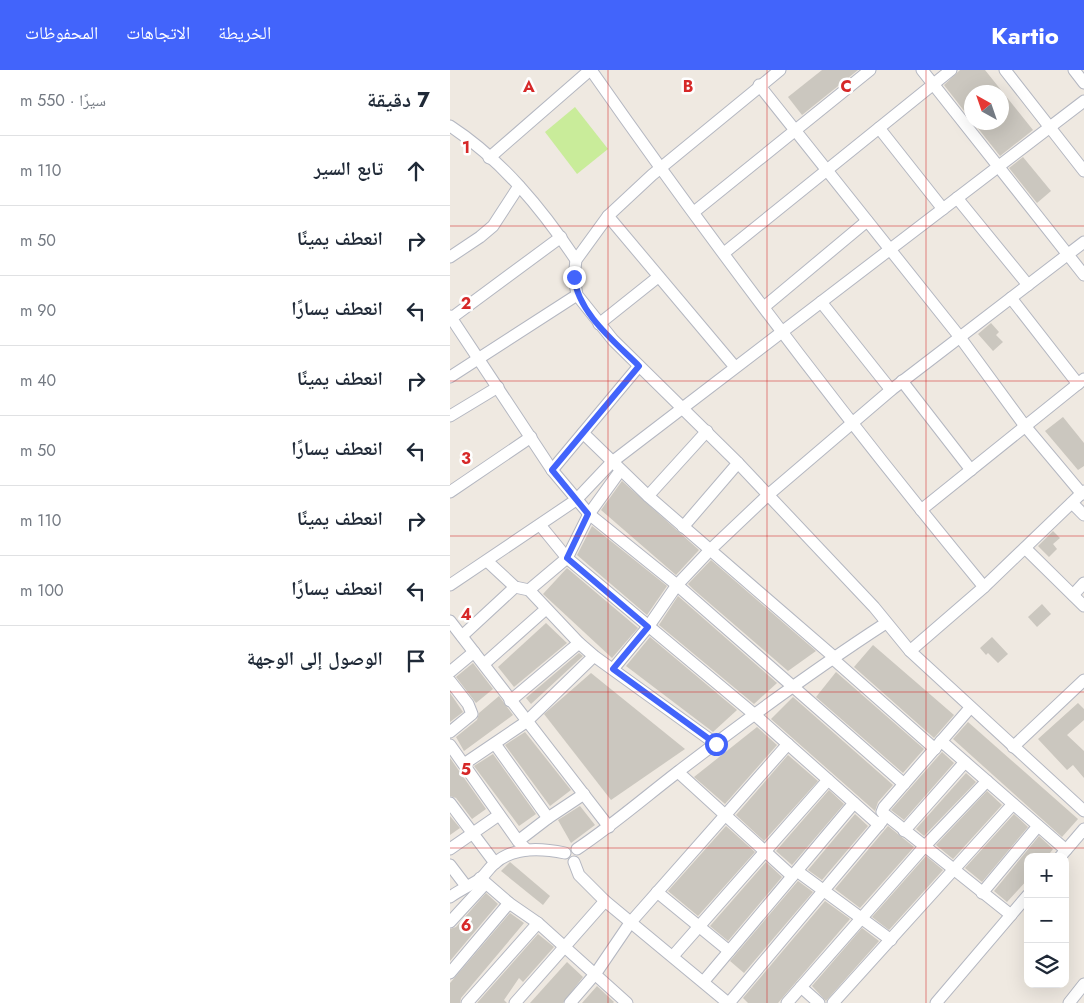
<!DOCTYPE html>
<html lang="ar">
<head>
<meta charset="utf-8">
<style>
  :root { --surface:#fff; --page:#f2f2f3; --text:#1f2937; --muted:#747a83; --line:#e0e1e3; --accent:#4264fb }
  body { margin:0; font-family:Jost,"Noto Naskh Arabic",sans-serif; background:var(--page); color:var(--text); direction:rtl }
  .controls { position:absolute; right:15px; bottom:15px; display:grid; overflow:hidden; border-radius:10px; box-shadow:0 5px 20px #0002 }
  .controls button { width:45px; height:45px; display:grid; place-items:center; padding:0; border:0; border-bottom:1px solid var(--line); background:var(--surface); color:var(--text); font:25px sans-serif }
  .compass { position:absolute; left:514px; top:15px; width:45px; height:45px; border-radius:50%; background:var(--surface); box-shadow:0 5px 20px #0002; rotate:320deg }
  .stop { position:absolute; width:15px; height:15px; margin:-11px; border:4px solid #4264fb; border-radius:50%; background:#fff }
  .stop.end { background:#4264fb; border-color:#fff; box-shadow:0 1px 5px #0008 }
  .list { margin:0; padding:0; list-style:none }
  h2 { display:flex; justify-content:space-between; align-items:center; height:65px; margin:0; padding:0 20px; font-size:21px }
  h2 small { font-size:16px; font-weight:400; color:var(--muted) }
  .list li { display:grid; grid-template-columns:32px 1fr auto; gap:15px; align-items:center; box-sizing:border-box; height:70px; padding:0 20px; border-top:1px solid var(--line) }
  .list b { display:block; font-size:19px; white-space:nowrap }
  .list em { font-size:16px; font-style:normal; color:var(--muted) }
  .icon { flex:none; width:28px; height:28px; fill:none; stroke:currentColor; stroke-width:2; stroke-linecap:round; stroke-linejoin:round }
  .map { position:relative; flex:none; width:634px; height:933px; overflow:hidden; direction:ltr }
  header { display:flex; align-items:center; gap:30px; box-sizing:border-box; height:70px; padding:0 25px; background:var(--accent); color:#fff }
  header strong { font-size:24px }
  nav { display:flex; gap:28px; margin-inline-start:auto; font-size:18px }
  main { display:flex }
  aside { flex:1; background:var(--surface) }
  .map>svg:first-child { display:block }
  .pitch { fill:#c9ec9a }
  .building { fill:#cbc7bf }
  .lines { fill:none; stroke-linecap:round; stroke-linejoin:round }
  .minor-casing { stroke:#b4b7c1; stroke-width:13 }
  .minor { stroke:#fff; stroke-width:11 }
  .route { stroke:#4264fb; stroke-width:6 }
  .grid { fill:none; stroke:#d62828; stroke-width:1; stroke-opacity:0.55 }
  .grid-label { font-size:16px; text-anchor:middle; font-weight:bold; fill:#d62828; stroke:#fff; stroke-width:5; stroke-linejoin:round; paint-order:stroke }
</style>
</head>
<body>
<header>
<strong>Kartio</strong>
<nav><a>الخريطة</a><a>الاتجاهات</a><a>المحفوظات</a></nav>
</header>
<main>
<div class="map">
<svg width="634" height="933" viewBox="0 0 634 933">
  <rect width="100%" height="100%" fill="#efe9e1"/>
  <path class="pitch" d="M125 37 158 79 127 104 95 62Z"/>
  <g class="building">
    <path d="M372 0H408L352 45 338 27Z"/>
    <path d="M510 0H535L583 60 550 86 523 52H552V22H522V51L494 15Z"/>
    <path d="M573 87 601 121 587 133 559 98Z"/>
    <path d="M541 253 549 262 546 265 553 272 543 281 528 264Z"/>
    <path d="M613 347 634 373V396L628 400 595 361Z"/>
    <path d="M172 411 249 480 226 505 151 440Z"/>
    <path d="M142 456 217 516 197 545 127 485Z"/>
    <path d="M603 461 610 468 603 474 607 479 599 487 588 476Z"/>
    <path d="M261 490 366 581 338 601 243 519 238 514Z"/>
    <path d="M117 498 188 558 162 588 93 524Z"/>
    <path d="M228 526 327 613 304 634 209 555Z"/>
    <path d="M592 534 601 544 587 557 578 547Z"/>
    <path d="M96 553 117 573 64 617 48 597Z"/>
    <path d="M200 567 287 640 263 662 176 596Z"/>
    <path d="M542 567 558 584 548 593 538 583 536 585 530 578Z"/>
    <path d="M423 575 504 645 484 668 404 597Z"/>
    <path d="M129 583 133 586 81 634 76 628Z"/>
    <path d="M23 593 43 619 26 633 6 607Z"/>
    <path d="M386 602 474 679 453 703 366 627Z"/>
    <path d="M141 603 235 679 161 730 94 644Z"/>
    <path d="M0 623 13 642 0 652Z"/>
    <path d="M49 626 63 645 14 681 6 667 27 650 29 643Z"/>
    <path d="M343 627 443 715 428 732 425 741 321 649Z"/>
    <path d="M628 633 634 639V650L617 665 634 681V708L623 695 617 700 588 669Z"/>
    <path d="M518 652 628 749 612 767 503 669Z"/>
    <path d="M307 657 327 675 275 734 244 707Z"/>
    <path d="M75 662 121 720 100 736 55 675Z"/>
    <path d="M492 682 504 693 454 750 441 740Z"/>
    <path d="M43 684 86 744 69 756 24 696Z"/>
    <path d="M338 685 368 711 314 771 286 745Z"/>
    <path d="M0 688 36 739 22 749 6 728 0 726Z"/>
    <path d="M516 703 526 712 474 766 466 759Z"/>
    <path d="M379 720 394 734 342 795 326 781Z"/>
    <path d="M537 721 552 735 503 789 486 775Z"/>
    <path d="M130 736 145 755 121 773 108 750Z"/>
    <path d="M405 744 418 756 372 810 358 800Z"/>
    <path d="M564 744 578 757 532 812 515 798Z"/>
    <path d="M0 746 10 758 0 765Z"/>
    <path d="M276 756 305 782 248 846 218 821Z"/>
    <path d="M438 756 464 777 410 838 385 819Z"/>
    <path d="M589 766 603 779 597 787H578V809L557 832 544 821Z"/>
    <path d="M476 786 493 800 439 860 422 847Z"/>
    <path d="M60 792 100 826 93 835 51 801Z"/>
    <path d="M316 792 332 807 278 871 260 856Z"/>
    <path d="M348 811 363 822 294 903 280 891Z"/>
    <path d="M36 823 48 834 0 891V859L6 857Z"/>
    <path d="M375 831 400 849 328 933H298L293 928Z"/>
    <path d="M60 843 74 853 11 928 10 933H0V913Z"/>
    <path d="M412 858 429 871 376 931 362 916Z"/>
    <path d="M88 864 104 877 73 912 69 908 54 930 57 933H27Z"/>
    <path d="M117 892 133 907 113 933H80Z"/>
    <path d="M147 916 164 932 163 933H132Z"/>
  </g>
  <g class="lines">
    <g class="minor-casing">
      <g id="minor">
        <path d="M141 0C265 177 396 350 534 517"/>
        <path d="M330 0 202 105 158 146 126 190 124 207 127 225 163 270 288 393 424 537 460 581 634 741"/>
        <path d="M472 0 634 205"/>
        <path d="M555 0 634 101"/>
        <path d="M624 0 634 13"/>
        <path d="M309 15 509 266 575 356 632 424"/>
        <path d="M0 56C52 90 92 139 126 190"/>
        <path d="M429 58 493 139"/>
        <path d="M39 88 140 0"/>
        <path d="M507 128 578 215"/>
        <path d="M244 142 420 0"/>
        <path d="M158 146 285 297"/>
        <path d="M274 183 501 0"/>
        <path d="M0 187 30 167 43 156 69 116"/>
        <path d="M561 228 628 314"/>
        <path d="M371 232 441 320"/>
        <path d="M314 237 417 151"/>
        <path d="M0 246 102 400 139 444 227 515 454 714"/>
        <path d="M0 249 111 167"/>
        <path d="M149 254 208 207"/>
        <path d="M0 307 127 225"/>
        <path d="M452 311 521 400"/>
        <path d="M0 346 48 317"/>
        <path d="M133 363 198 426 384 587"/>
        <path d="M102 400 189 296"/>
        <path d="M0 422 81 367"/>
        <path d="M198 426 257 361"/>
        <path d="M622 433 634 445"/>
        <path d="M471 440 634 309"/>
        <path d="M90 455 117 488 305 645 429 755"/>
        <path d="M233 457 288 393"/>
        <path d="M575 478 634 536"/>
        <path d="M37 491 65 517 79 520 129 573 144 586 266 674"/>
        <path d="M0 515 126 430 162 392 634 31"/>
        <path d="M79 520 117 488 139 444 170 401"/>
        <path d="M623 525 634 513"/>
        <path d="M0 551 159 757"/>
        <path d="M12 566 65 517"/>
        <path d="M460 581 534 517 634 421"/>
        <path d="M382 588 485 679"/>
        <path d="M34 594 96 539"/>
        <path d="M163 599 198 557 227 515 260 480 318 425 441 320 634 172"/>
        <path d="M0 602 24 582"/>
        <path d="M0 611 18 634 22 644 0 662"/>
        <path d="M60 631 129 573"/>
        <path d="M520 638 434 737 432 742 561 845"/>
        <path d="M491 671 616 780"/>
        <path d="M45 674 98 748 68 771"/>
        <path d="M0 675 68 771 77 780"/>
        <path d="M563 677 634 610"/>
        <path d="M14 694 76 652 144 586"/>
        <path d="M228 702 342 806"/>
        <path d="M0 733 45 793"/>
        <path d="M98 748 134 724"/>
        <path d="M454 761 515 692"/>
        <path d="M0 779 49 745"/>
        <path d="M127 779C163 755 195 727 229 701 297 649 365 599 436 553"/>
        <path d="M610 787 634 759"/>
        <path d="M124 792 129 805 155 831 278 933"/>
        <path d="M0 795 16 816"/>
        <path d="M347 801 441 870"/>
        <path d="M30 808 59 833 88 853 177 933"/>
        <path d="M207 822 279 881"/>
        <path d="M532 823 588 756"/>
        <path d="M0 827C10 820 21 815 30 809 35 805 39 798 44 794 63 776 91 778 115 783"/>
        <path d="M0 852 35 814"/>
        <path d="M223 886 378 710"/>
        <path d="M0 903 59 833"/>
        <path d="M254 911 404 733"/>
        <path d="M351 917 369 933"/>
        <path d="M17 933 88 853"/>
        <path d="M65 933 155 831"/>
        <path d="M120 933 146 903 180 853 338 674"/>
        <path d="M279 933 432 751"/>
        <path d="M337 933 474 777 537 711"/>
        <path d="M383 933 563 734"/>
        <path d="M486 933 578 825"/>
        <path d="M619 933 634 914"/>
      </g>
    </g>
    <use href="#minor" class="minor"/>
  </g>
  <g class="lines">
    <path class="route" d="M124 207C128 243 165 272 189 296L102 400 138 444 117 488 198 557 163 599 266 674"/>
  </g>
  <path class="grid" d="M158 0V933M317 0V933M476 0V933M0 156H634M0 311H634M0 466H634M0 622H634M0 778H634"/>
  <g class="grid-label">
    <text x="79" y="22">A</text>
    <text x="238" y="22">B</text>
    <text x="396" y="22">C</text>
    <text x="16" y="83">1</text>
    <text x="16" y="239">2</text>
    <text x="16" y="394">3</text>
    <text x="16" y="550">4</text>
    <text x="16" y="705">5</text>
    <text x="16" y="861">6</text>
  </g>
</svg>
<div class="controls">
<button>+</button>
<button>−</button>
<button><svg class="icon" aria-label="layers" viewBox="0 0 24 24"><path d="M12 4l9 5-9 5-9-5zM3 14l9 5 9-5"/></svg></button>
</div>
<svg class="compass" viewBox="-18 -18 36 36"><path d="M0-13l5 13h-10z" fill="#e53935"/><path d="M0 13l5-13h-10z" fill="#747a83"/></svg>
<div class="stop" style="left:266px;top:674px"></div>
<div class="stop end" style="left:124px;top:207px"></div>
</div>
<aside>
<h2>7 دقيقة<small>سيرًا · 550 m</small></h2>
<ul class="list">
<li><svg class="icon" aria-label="ahead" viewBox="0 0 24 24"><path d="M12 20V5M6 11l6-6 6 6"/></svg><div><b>تابع السير</b></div><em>110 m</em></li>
<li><svg class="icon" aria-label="right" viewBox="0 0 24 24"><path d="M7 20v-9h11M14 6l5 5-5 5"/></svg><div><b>انعطف يمينًا</b></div><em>50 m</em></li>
<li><svg class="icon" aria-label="left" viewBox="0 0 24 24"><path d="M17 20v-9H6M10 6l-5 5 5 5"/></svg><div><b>انعطف يسارًا</b></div><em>90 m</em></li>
<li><svg class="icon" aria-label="right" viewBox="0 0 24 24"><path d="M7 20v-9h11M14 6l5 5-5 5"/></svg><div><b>انعطف يمينًا</b></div><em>40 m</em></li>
<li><svg class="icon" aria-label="left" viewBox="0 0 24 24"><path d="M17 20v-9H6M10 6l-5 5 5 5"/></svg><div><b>انعطف يسارًا</b></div><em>50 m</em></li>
<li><svg class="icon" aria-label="right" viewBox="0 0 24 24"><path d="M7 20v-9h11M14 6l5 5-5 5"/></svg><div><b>انعطف يمينًا</b></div><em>110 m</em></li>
<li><svg class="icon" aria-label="left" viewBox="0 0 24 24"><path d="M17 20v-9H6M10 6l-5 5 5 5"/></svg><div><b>انعطف يسارًا</b></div><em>100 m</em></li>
<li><svg class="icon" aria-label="arrive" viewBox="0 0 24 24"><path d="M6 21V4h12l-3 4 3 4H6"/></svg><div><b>الوصول إلى الوجهة</b></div></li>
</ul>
</aside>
</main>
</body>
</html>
